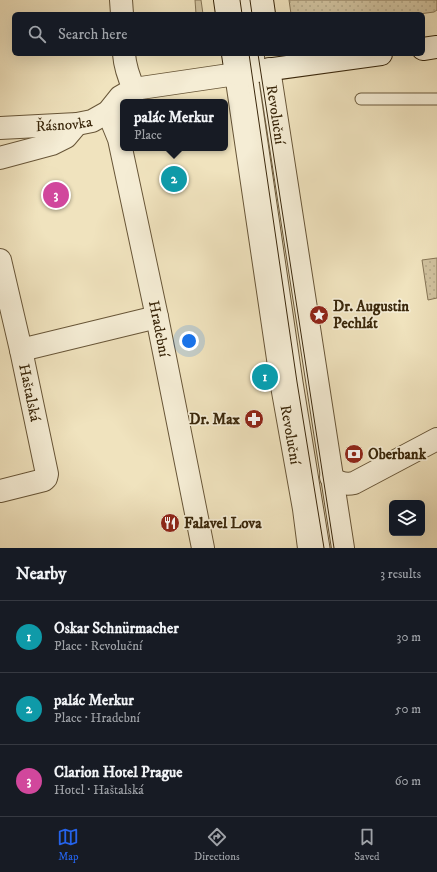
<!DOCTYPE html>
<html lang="en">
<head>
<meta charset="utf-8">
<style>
  :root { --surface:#171b24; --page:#242831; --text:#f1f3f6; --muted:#9ea1a6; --line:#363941; --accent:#2563eb }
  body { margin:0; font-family:"IM FELL DW Pica",serif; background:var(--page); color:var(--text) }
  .controls { position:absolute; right:12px; bottom:12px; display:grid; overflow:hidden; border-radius:6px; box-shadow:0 4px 16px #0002 }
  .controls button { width:36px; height:36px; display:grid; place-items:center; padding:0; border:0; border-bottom:1px solid var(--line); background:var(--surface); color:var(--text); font:20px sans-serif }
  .you { position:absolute; left:189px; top:341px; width:14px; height:14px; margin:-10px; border:3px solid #fff; border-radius:50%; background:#1a73e8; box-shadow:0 0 0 6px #1a73e833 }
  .badge { display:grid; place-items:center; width:26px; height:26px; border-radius:50%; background:var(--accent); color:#fff; font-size:13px; font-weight:700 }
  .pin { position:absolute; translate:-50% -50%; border:2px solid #fff; box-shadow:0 1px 4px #0006 }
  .popup { position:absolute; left:120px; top:99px; width:108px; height:52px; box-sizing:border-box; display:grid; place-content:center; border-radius:6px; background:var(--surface); filter:drop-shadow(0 1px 3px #0005); font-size:13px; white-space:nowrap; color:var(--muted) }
  .popup b { font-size:15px; color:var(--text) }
  .popup::after { content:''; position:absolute; left:50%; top:100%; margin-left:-8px; border:8px solid transparent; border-top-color:var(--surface) }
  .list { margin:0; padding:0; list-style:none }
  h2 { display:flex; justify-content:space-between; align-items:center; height:52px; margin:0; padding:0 16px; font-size:17px }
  h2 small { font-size:13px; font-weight:400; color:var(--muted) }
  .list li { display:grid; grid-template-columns:26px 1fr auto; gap:12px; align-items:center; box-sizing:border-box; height:72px; padding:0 16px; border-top:1px solid var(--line) }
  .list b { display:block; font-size:15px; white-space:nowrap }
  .list p { margin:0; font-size:13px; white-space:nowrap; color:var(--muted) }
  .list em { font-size:13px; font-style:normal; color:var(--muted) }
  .icon { flex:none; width:22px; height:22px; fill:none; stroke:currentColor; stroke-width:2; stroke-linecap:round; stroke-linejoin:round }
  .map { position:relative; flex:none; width:437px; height:548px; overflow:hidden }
  .search { position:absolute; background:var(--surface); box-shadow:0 4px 16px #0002; left:12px; right:12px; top:12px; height:44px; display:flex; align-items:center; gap:10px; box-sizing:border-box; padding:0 14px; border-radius:6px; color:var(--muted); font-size:15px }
  .sheet { height:268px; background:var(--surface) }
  nav { display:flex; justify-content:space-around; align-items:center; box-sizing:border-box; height:56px; border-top:1px solid var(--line); background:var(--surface); font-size:11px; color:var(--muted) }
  nav a { display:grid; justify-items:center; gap:2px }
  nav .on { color:var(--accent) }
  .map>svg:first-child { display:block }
  .grass { fill:#d1c3a0; stroke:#867556 }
  .park { fill:url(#park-dots); stroke:#867556 }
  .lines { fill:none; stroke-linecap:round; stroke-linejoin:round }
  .lane-casing { stroke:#685638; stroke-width:13 }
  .street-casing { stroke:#685638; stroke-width:24 }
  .secondary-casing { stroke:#3a270b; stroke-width:24 }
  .lane { stroke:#f5edd5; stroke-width:11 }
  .street { stroke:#f5edd5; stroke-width:22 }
  .secondary { stroke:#f5edd5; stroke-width:22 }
  .tram { stroke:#3a270b; stroke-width:1 }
  .labels { text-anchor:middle; stroke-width:3.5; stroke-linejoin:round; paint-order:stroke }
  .street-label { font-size:15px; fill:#3a270b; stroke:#f5edd5 }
  .poi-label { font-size:15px; font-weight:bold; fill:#3a270b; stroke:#f5edd5; text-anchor:start }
</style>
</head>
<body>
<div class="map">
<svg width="437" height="548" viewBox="0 0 437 548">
  <defs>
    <pattern id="park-dots" width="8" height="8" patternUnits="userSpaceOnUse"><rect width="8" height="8" fill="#d1c3a0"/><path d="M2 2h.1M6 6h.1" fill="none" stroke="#b4a888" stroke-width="1.8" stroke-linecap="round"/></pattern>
  </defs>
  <rect width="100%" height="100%" fill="#f0e3be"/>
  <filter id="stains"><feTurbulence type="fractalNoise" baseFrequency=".005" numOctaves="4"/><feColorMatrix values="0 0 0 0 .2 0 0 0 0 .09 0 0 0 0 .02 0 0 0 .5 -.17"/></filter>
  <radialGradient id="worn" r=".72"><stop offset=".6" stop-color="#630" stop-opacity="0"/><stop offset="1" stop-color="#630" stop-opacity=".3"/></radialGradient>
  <path class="grass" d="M195 0H201L203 14H196Z"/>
  <g class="park">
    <path d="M289 0H437V10L434 12 419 14H291Z"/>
    <path d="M437 258V298L428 300 422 260Z"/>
  </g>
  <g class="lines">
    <g class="lane-casing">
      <g id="lane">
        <path d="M240 0 242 14"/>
        <path d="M250 0 252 14"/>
        <path d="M249 54 297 382 324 548"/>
        <path d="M258 54 261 73"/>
        <path d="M361 99H437"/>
      </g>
    </g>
    <g class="street-casing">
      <g id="street">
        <path d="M121 0 122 14"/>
        <path d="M124 54C125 67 129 78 134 89"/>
        <path id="s1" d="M269 69 343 548"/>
        <path id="s2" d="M108 112 119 139 157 317 203 548"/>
        <path id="s3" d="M0 128 77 124 92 121 108 112 120 97 134 89 236 74 282 386 304 509 309 548"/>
        <path d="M0 158 52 144 66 137 77 124"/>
        <path id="s4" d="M0 260 21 350 47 474 46 478 44 480 0 491"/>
        <path d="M21 350 157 317"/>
        <path d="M331 477C338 483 345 485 354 483L437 439"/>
      </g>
    </g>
    <g class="secondary-casing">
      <g id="secondary">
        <path d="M225 0 227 14"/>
        <path d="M262 0 264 14"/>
        <path d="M423 49 437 47"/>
        <path d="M233 54 236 74 381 54"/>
      </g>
    </g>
    <use href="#lane" class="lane"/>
    <use href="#street" class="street"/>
    <use href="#secondary" class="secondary"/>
    <g class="tram">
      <path d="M240 0 242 14"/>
      <path d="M250 0 252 14"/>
      <path d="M249 54 297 382 324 548"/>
      <path d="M258 54 334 548"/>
    </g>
  </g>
  <defs>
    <g id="sight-disc" transform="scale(1)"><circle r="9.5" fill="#8f2418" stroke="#f5edd5"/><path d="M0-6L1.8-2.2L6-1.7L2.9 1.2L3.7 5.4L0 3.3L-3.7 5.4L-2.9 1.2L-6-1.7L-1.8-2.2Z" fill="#fff"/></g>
    <g id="pharmacy-disc" transform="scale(1)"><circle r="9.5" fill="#8f2418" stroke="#f5edd5"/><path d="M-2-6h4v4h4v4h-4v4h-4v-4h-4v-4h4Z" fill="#fff"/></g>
    <g id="bank-disc" transform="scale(1)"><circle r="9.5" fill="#8f2418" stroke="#f5edd5"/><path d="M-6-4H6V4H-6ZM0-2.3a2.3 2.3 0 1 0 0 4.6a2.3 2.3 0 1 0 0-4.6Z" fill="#fff"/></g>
    <g id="restaurant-disc" transform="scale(1)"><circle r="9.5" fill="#8f2418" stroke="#f5edd5"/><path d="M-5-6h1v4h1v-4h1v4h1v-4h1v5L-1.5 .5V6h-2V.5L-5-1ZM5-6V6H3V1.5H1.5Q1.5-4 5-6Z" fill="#fff"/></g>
  </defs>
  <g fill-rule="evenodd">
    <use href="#sight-disc" x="319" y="315"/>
    <use href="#pharmacy-disc" x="254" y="419"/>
    <use href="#bank-disc" x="354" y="454"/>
    <use href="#restaurant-disc" x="170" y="523"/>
  </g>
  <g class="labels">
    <g class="street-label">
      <text dy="5" stroke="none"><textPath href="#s1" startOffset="46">Revoluční</textPath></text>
      <text dy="5" stroke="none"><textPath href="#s3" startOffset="64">Řásnovka</textPath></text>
      <text dy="5" stroke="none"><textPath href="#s2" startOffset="223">Hradební</textPath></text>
      <text dy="5" stroke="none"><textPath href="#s4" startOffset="136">Haštalská</textPath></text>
      <text dy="5" stroke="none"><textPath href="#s3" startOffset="614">Revoluční</textPath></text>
    </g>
    <g class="poi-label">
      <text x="333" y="311">Dr. Augustin<tspan x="333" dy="17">Pechlát</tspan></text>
      <text x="240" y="424" text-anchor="end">Dr. Max</text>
      <text x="368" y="459">Oberbank</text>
      <text x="184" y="528">Falavel Lova</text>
    </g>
  </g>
  <rect width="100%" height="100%" filter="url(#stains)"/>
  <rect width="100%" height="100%" fill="url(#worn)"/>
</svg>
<div class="controls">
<button><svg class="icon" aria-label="layers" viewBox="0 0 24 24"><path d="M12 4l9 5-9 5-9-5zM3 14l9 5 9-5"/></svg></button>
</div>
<div class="you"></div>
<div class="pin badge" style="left:265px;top:377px;background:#0f9aa8">1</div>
<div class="pin badge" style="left:174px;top:179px;background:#0f9aa8">2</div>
<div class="popup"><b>palác Merkur</b>Place</div>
<div class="pin badge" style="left:56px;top:195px;background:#d1479c">3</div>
<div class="search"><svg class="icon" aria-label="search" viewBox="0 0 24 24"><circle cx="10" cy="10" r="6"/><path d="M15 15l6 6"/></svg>Search here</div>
</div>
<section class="sheet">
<h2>Nearby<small>3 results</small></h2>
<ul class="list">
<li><span class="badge" style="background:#0f9aa8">1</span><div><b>Oskar Schnürmacher</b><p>Place · Revoluční</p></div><em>30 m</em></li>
<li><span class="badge" style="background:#0f9aa8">2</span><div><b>palác Merkur</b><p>Place · Hradební</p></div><em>50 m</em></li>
<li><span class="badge" style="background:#d1479c">3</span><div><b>Clarion Hotel Prague</b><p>Hotel · Haštalská</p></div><em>60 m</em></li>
</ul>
</section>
<nav>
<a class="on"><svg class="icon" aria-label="map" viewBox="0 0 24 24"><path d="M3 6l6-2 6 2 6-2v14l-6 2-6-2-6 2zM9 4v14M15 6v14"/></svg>Map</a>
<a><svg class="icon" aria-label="directions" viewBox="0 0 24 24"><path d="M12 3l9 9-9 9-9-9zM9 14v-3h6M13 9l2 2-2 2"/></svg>Directions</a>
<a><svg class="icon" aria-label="saved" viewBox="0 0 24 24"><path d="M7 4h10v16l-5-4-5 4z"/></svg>Saved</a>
</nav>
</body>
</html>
